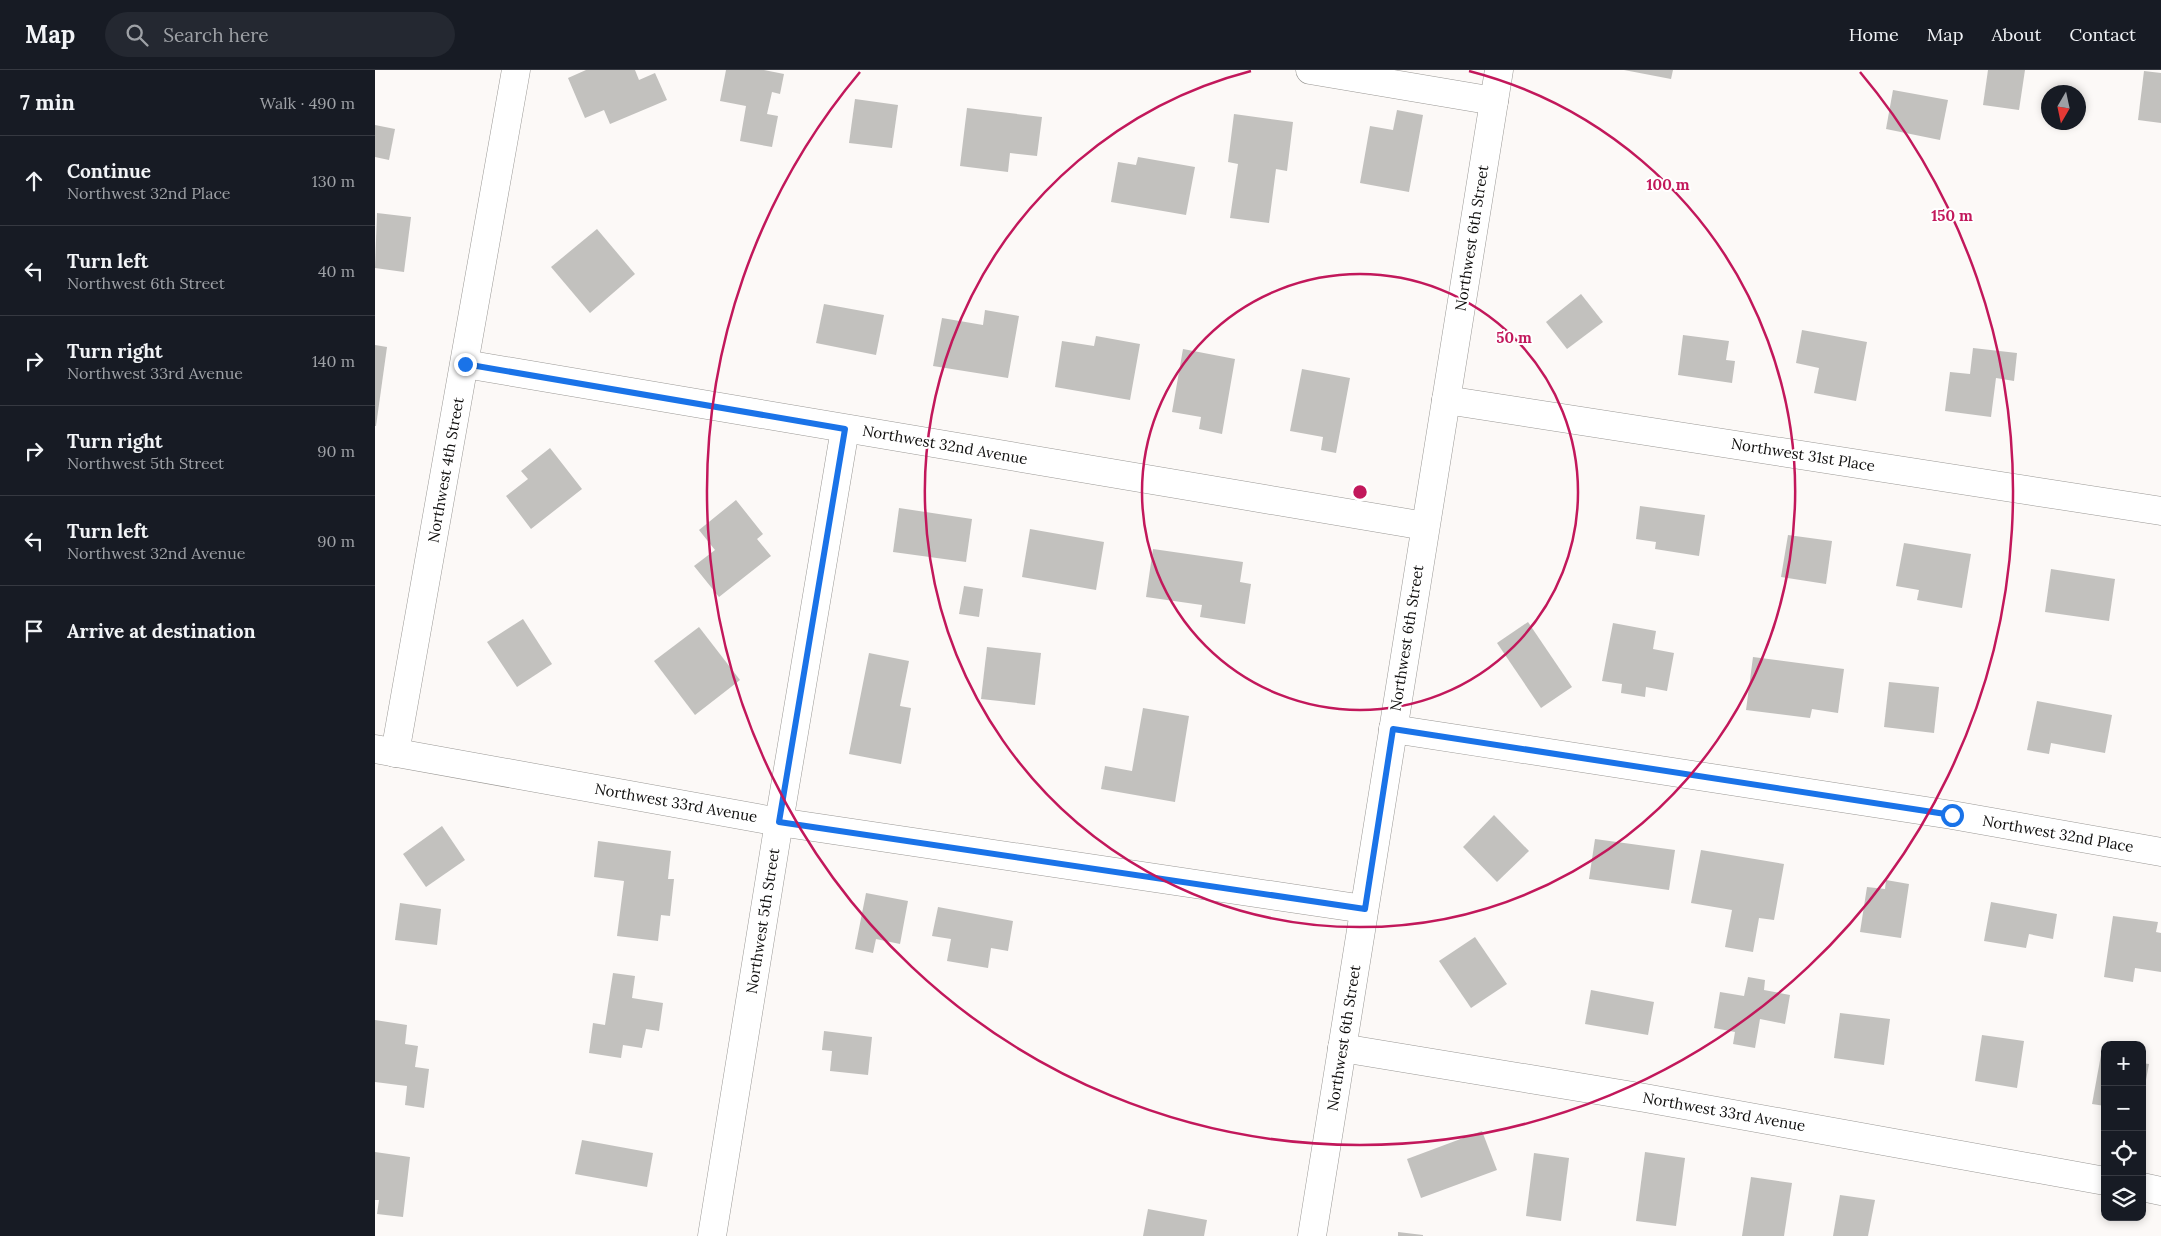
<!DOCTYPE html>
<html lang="en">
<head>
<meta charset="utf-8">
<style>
  :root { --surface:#171b24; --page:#242831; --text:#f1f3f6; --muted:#9ea1a6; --line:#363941 }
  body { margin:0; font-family:Lora,serif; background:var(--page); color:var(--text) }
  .controls { position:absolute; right:15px; bottom:15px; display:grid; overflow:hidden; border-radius:10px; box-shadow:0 2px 8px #0003 }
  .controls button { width:45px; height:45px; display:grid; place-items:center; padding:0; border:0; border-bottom:1px solid var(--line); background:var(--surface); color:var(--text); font:25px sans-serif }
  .compass { position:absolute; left:1666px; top:15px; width:45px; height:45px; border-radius:50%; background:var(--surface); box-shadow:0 2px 8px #0003; rotate:189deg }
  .stop { position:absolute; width:15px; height:15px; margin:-11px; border:4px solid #1a73e8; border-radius:50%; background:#fff }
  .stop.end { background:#1a73e8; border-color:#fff; box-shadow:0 1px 5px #0008 }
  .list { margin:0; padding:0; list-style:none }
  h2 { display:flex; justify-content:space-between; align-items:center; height:65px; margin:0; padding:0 20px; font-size:21px }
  h2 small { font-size:16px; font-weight:400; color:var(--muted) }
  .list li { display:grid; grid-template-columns:32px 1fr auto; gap:15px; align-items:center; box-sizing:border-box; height:90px; padding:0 20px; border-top:1px solid var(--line) }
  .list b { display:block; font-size:19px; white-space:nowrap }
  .list p { margin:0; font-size:16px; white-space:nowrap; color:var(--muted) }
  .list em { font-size:16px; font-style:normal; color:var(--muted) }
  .icon { flex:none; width:28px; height:28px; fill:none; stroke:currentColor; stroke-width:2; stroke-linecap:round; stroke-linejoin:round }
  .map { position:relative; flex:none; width:1786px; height:1166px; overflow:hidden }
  header { display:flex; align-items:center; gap:30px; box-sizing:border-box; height:70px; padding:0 25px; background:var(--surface); border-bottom:1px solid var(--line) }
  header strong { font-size:24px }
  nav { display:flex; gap:28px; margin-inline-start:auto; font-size:18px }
  .search { width:350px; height:45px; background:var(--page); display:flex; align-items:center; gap:12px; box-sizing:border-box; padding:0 18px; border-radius:28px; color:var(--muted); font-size:19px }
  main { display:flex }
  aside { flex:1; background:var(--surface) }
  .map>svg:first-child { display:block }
  .building { fill:#c2c1be }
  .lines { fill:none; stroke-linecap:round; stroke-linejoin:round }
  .minor-casing { stroke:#9a9895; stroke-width:29 }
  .major-casing { stroke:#9a9895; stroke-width:29 }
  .minor { stroke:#fff; stroke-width:28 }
  .major { stroke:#fff; stroke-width:28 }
  .route { stroke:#1a73e8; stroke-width:6 }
  .ring { fill:none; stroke:#c2185b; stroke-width:2.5 }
  .labels { text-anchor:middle; stroke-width:4; stroke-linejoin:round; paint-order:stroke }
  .street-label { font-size:15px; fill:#0f0e0d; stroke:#fff }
  .centre { fill:#c2185b; stroke:#fff; stroke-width:2.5 }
  .ring-label { font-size:15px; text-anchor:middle; font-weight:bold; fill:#c2185b; stroke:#fff; stroke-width:4; stroke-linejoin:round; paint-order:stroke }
</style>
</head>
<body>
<header>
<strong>Map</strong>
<div class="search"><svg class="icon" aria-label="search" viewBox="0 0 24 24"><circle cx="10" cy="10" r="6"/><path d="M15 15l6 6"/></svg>Search here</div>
<nav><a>Home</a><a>Map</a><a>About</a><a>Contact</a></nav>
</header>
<main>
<aside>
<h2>7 min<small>Walk · 490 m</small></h2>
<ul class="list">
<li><svg class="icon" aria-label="ahead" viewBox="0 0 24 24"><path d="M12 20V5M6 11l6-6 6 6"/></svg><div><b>Continue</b><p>Northwest 32nd Place</p></div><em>130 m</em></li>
<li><svg class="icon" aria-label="left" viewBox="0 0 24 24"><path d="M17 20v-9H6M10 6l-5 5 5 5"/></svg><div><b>Turn left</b><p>Northwest 6th Street</p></div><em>40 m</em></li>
<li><svg class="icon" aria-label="right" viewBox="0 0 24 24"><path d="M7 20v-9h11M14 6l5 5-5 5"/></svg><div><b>Turn right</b><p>Northwest 33rd Avenue</p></div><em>140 m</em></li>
<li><svg class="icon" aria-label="right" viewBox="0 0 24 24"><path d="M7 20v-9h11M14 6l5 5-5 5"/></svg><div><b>Turn right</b><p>Northwest 5th Street</p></div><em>90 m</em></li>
<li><svg class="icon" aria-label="left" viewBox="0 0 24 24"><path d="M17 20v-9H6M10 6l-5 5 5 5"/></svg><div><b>Turn left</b><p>Northwest 32nd Avenue</p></div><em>90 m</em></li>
<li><svg class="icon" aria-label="arrive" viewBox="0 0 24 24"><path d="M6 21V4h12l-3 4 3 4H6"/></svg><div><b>Arrive at destination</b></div></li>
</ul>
</aside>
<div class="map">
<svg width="1786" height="1166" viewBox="0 0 1786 1166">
  <rect width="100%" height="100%" fill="#fcf9f7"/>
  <g class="building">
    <path d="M211 0H260L264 10 280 3 292 30 235 54 229 40 210 48 193 8Z"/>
    <path d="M351 0H389L409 4 405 24 397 22 392 44 403 46 397 77 365 71 371 36 345 31Z"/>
    <path d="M1249 0H1298L1296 9Z"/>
    <path d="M1613 0H1650L1644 40 1608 35Z"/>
    <path d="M1769 1 1786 3V53L1763 50Z"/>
    <path d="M1518 20 1573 30 1565 70 1511 59Z"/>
    <path d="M480 29 523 35 517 78 474 73Z"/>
    <path d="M592 38 667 47 662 86 635 83 633 102 585 96Z"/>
    <path d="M1022 40 1048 45 1034 122 985 113 995 56 1018 60Z"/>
    <path d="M859 44 918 52 912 101 901 99 894 153 855 148 863 94 853 92Z"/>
    <path d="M0 55 20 59 14 90 0 87Z"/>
    <path d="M763 87 820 97 811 145 736 132 743 92 761 95Z"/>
    <path d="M2 143 36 147 29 202 0 198Z"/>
    <path d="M222 159 260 204 215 243 176 197Z"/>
    <path d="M1206 224 1228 252 1192 279 1171 252Z"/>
    <path d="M449 234 509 245 501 285 441 273Z"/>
    <path d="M610 240 644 246 633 308 558 296 567 248 608 255Z"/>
    <path d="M1427 260 1492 272 1481 331 1439 323 1444 298 1421 293Z"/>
    <path d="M1308 265 1354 271 1351 290 1360 291 1357 313 1303 305Z"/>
    <path d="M721 266 765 274 755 330 680 317 687 271 719 276Z"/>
    <path d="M0 275 12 277 1 356H0Z"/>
    <path d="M1598 278 1642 283 1639 311 1621 308 1616 347 1570 341 1575 302 1595 304Z"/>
    <path d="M808 279 860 289 847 364 824 359 826 347 797 342Z"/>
    <path d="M927 299 975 308 961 383 946 380 948 367 915 361Z"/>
    <path d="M175 378 207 419 156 459 131 426 153 409 146 401Z"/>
    <path d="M361 430 388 464 382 469 396 486 344 527 319 496 340 480 324 460Z"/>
    <path d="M1265 436 1330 445 1324 486 1280 479 1281 472 1261 469Z"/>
    <path d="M524 438 597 449 591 492 518 482Z"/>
    <path d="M655 459 729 472 721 520 647 507Z"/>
    <path d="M1413 465 1457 471 1451 514 1406 507Z"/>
    <path d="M1529 473 1596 484 1587 538 1542 530 1544 520 1521 516Z"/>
    <path d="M778 479 868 492 865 512 876 514 870 554 825 547 827 535 771 527Z"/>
    <path d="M1676 499 1740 509 1734 551 1670 542Z"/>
    <path d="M589 516 608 519 604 547 584 544Z"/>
    <path d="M148 549 177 594 142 617 112 572Z"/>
    <path d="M1153 552 1197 617 1166 638 1122 573Z"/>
    <path d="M1238 553 1281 561 1278 579 1299 583 1292 621 1271 617 1270 627 1246 623 1247 614 1227 611Z"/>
    <path d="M324 557 365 610 320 645 279 591Z"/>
    <path d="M612 577 666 583 660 635 606 629Z"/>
    <path d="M494 583 534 591 525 636 536 638 526 694 474 684Z"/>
    <path d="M1378 587 1469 599 1463 643 1437 639 1435 648 1371 640Z"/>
    <path d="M1514 612 1564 617 1559 663 1509 657Z"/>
    <path d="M1662 631 1737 645 1730 683 1676 673 1674 684 1652 680Z"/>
    <path d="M768 638 814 646 800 732 726 719 730 696 757 701Z"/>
    <path d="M1119 745 1154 781 1122 812 1088 777Z"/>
    <path d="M67 756 90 790 51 817 28 784Z"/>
    <path d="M1220 769 1300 780 1294 820 1214 809Z"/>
    <path d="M223 771 296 781 293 809H299L295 846 286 845 283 871 242 866 249 811 219 807Z"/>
    <path d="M1326 780 1409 794 1399 850 1384 848 1378 882 1350 877 1357 840 1316 833Z"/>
    <path d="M1511 810 1534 814 1526 868 1485 862 1492 817 1510 819Z"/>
    <path d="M491 823 533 831 525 874 501 869 498 883 480 879Z"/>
    <path d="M1616 832 1682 844 1678 869 1654 864 1651 878 1609 871Z"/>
    <path d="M25 833 66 839 62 875 20 870Z"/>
    <path d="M563 837 638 851 633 881 616 878 613 898 572 891 576 869 557 866Z"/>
    <path d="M1738 846 1783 852 1781 862 1786 863V902L1760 898 1758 912 1729 907Z"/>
    <path d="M1100 867 1132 914 1096 938 1064 891Z"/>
    <path d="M238 903 260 906 257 928 288 933 284 961 271 959 267 978 248 975 246 988 214 983 218 953 230 955Z"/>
    <path d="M1373 907 1390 910 1389 920 1415 925 1410 954 1385 949 1380 978 1358 974 1360 962 1339 958 1345 922 1369 926Z"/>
    <path d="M1216 920 1279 932 1273 965 1210 954Z"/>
    <path d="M1465 943 1515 949 1509 995 1459 988Z"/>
    <path d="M0 950 32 955 30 974 43 976 40 997 54 999 49 1038 30 1035 32 1016 0 1012Z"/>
    <path d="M449 961 497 967 493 1005 455 1001 457 981 447 980Z"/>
    <path d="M1607 965 1649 971 1642 1018 1600 1011Z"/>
    <path d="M1726 985 1730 986V1036L1717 1034Z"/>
    <path d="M1767 993 1774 994 1768 1026H1767Z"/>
    <path d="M1107 1061 1122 1100 1046 1128 1032 1089Z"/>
    <path d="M207 1070 278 1083 272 1117 200 1104Z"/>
    <path d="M0 1082 35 1087 28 1147 2 1144 4 1130H0Z"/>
    <path d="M1270 1082 1310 1088 1301 1156 1261 1151Z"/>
    <path d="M1159 1083 1194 1088 1186 1151 1151 1146Z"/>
    <path d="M1376 1107 1417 1113 1409 1166H1367Z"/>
    <path d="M1465 1125 1500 1130 1493 1166H1458Z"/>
    <path d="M773 1139 832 1150 829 1166H768Z"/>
    <path d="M1023 1162 1048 1165V1166H1023Z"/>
  </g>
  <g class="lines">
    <g class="minor-casing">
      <g id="minor">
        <path d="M935 0 1119 31"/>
        <path d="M90 294 1050 456"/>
        <path d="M1071 330 1786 441"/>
        <path d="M1018 659 1577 745 1786 782"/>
        <path d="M0 679 404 752 989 839"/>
        <path d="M20 683 141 0"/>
        <path d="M967 978 1270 1028 1730 1111"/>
        <path d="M1767 1117 1786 1121"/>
        <path d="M337 1166 404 752 470 359"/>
      </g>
    </g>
    <g class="major-casing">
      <path id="major" d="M937 1166 1124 0"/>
    </g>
    <use href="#minor" class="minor"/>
    <use href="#major" class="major"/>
  </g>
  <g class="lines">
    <path class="route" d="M90 294 470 359 404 752 990 839 1018 659 1577 745"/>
  </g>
  <g class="ring">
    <circle cx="985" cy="422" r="218"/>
    <path d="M1094 1A435 435 0 1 1 876 1"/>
    <path d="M1485 2A653 653 0 1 1 485 2"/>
  </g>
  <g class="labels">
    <g class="street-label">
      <text transform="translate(1097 168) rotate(-81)" y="5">Northwest 6th Street</text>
      <text transform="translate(570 375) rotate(10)" y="5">Northwest 32nd Avenue</text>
      <text transform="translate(1428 385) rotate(9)" y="5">Northwest 31st Place</text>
      <text transform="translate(71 400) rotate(-80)" y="5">Northwest 4th Street</text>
      <text transform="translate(1032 568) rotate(-81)" y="5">Northwest 6th Street</text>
      <text transform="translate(301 733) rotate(10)" y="5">Northwest 33rd Avenue</text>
      <text transform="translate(1683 764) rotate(10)" y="5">Northwest 32nd Place</text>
      <text transform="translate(388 851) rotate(-81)" y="5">Northwest 5th Street</text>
      <text transform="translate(969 968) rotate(-81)" y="5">Northwest 6th Street</text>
      <text transform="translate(1349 1042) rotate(10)" y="5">Northwest 33rd Avenue</text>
    </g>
  </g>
  <circle cx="985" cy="422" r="8" class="centre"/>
  <g class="ring-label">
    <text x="1293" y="120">100 m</text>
    <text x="1577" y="151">150 m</text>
    <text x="1139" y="273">50 m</text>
  </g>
</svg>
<div class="controls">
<button>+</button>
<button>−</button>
<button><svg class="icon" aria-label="locate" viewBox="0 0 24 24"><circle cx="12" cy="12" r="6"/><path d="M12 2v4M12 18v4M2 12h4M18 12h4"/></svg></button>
<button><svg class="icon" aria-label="layers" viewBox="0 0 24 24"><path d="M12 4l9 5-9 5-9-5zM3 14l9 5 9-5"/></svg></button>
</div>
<svg class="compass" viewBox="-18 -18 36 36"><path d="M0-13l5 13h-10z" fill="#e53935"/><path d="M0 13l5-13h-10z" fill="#9ea1a6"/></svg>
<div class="stop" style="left:1577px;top:745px"></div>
<div class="stop end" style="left:90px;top:294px"></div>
</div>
</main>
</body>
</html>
